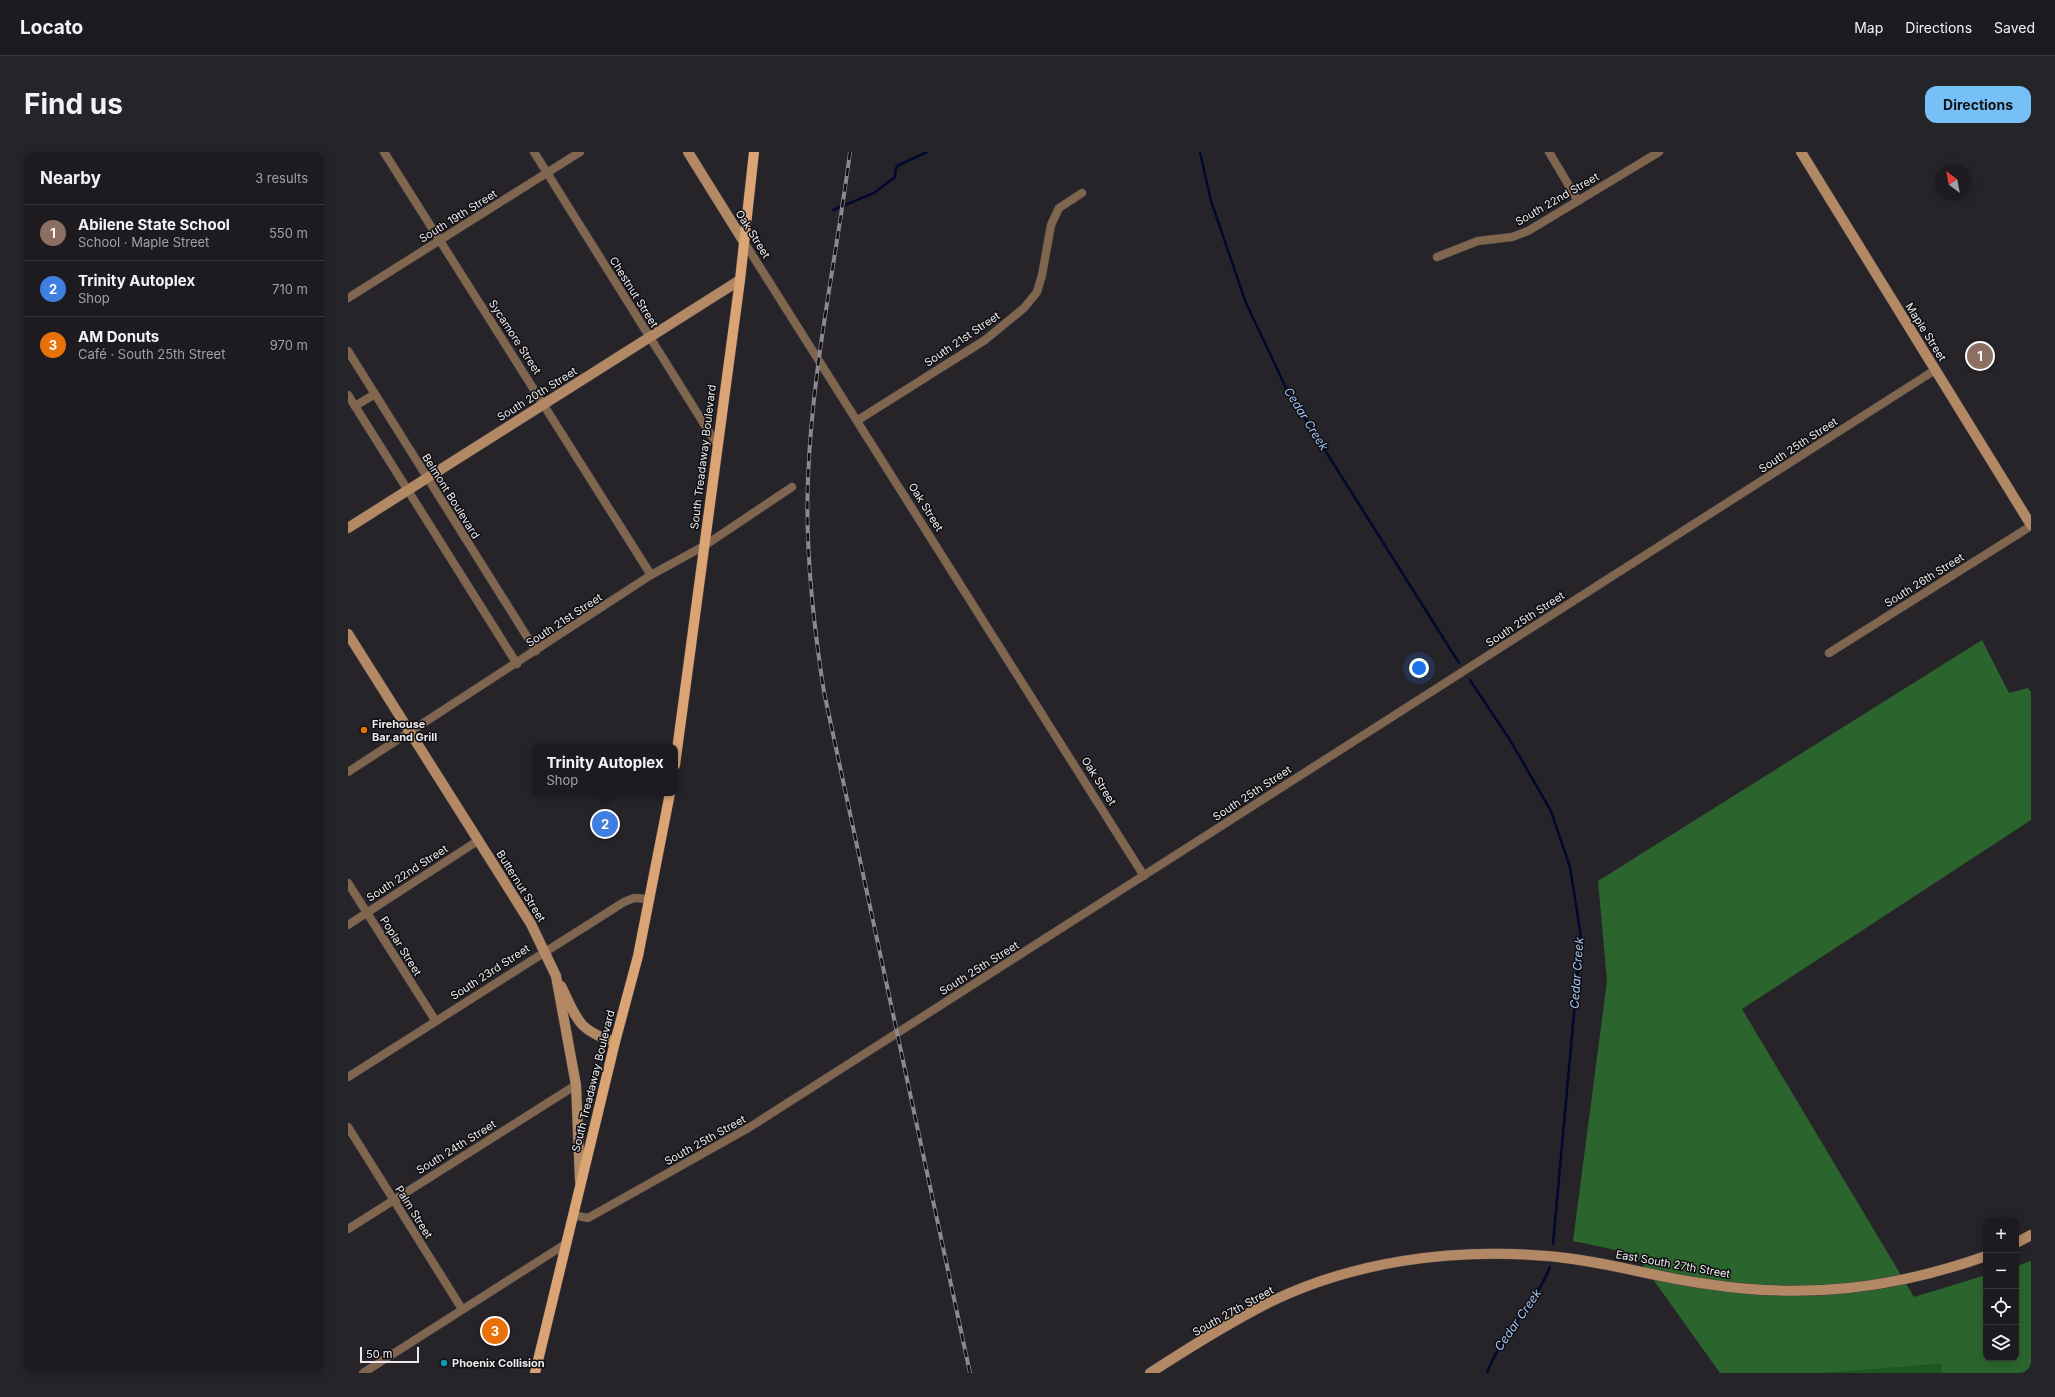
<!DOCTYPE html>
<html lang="en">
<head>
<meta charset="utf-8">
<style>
  :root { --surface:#1d1b1f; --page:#252428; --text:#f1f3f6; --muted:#a0a1a4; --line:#3b393d; --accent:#76c0f7 }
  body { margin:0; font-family:Inter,sans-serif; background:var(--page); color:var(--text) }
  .controls { position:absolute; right:12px; bottom:12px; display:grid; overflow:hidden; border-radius:8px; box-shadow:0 2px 10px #0003 }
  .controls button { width:36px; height:36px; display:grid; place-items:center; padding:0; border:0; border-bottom:1px solid var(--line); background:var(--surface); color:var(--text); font:20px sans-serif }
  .compass { position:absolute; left:1587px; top:12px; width:36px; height:36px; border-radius:50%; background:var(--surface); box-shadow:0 2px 10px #0003; rotate:328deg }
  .scale { position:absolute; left:12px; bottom:10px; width:59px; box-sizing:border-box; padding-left:4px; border:2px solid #eceaee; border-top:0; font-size:11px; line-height:14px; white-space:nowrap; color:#eceaee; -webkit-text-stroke:3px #0f0e10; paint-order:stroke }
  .you { position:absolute; left:1071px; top:516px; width:14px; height:14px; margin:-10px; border:3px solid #fff; border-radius:50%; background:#1a73e8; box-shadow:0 0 0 6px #1a73e833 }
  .badge { display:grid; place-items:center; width:26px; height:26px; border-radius:50%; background:var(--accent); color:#fff; font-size:13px; font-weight:700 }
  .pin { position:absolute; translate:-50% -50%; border:2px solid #fff; box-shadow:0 1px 4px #0006 }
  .popup { position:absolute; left:184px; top:592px; width:146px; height:52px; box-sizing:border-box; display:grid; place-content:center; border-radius:8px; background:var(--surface); filter:drop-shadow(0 1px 3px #0005); font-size:13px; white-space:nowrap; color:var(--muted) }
  .popup b { font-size:15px; color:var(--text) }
  .popup::after { content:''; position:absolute; left:50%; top:100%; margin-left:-8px; border:8px solid transparent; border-top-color:var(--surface) }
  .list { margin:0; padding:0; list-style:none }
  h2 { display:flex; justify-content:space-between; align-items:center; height:52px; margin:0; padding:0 16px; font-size:17px }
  h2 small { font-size:13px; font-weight:400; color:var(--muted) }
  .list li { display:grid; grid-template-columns:26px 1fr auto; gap:12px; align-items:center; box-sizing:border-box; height:56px; padding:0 16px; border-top:1px solid var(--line) }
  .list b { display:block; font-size:15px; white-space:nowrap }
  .list p { margin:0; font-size:13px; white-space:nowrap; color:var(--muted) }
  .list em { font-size:13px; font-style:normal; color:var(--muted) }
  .icon { flex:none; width:22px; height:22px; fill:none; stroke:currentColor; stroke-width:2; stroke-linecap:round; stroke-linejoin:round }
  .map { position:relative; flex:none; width:1683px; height:1221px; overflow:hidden; border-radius:12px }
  header { display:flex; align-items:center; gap:24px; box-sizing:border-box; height:56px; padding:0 20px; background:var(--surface); border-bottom:1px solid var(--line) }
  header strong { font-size:19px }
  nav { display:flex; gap:22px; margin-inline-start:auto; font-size:14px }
  .intro { display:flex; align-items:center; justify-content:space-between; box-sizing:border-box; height:96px; padding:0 24px }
  h1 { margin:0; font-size:28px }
  .button { padding:10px 18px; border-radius:12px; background:var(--accent); color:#111; font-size:14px; font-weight:700 }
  main { display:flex; gap:24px; padding:0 24px }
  aside { flex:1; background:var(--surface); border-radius:12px; box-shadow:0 2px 10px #0003 }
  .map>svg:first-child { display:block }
  .green { fill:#1d5821 }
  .forest { fill:#2b652d }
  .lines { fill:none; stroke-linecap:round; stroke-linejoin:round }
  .stream { stroke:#000830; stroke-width:2.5 }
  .street-casing { stroke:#434045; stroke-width:9 }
  .secondary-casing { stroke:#434045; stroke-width:11 }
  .primary-casing { stroke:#434045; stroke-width:11 }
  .street { stroke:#80654f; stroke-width:8 }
  .secondary { stroke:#b38864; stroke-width:10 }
  .primary { stroke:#dba474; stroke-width:10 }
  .rail-casing { stroke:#8c898e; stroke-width:4 }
  .rail { stroke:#0f0e10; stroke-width:2.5; stroke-dasharray:8; stroke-linecap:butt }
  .food-dot { fill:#e8710a; stroke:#0f0e10; stroke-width:1.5 }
  .culture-dot { fill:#0f9aa8; stroke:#0f0e10; stroke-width:1.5 }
  .labels { text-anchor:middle; stroke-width:3; stroke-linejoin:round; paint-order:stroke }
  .street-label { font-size:11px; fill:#eceaee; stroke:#0f0e10 }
  .poi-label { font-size:11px; font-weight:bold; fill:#eceaee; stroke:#0f0e10; text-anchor:start }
  .water-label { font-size:12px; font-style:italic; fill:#a1c5f7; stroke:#0f0e10 }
</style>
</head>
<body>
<header>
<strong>Locato</strong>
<nav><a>Map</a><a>Directions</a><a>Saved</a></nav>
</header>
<div class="intro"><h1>Find us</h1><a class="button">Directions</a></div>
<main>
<aside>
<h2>Nearby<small>3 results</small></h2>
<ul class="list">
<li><span class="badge" style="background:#8d6e63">1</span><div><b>Abilene State School</b><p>School · Maple Street</p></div><em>550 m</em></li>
<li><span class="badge" style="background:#3f7fe0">2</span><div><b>Trinity Autoplex</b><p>Shop</p></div><em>710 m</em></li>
<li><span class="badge" style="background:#e8710a">3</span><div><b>AM Donuts</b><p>Café · South 25th Street</p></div><em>970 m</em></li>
</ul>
</aside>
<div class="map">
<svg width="1683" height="1221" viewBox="0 0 1683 1221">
  <rect width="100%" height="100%" fill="#272429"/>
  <path class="green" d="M1593 1212 1594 1221H1476Z"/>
  <path class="forest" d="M1634 488 1661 541 1680 536 1683 540V668L1394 857 1566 1145 1638 1123V1206H1668V1114L1683 1109V1221H1594L1593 1212 1476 1221H1372L1287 1102 1225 1089 1259 829 1250 729Z"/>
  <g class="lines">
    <g class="stream">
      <path d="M852 0 863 49 898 151 939 238 1111 511"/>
      <path d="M485 58 526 41 547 25 548 16 551 13 579 0"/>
      <path d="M1122 528 1162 588 1203 659 1222 715 1233 785 1205 1092"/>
      <path d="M1139 1221C1153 1183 1186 1155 1202 1115"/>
    </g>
    <g class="street-casing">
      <g id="street">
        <path d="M36 0 303 423"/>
        <path d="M186 0 368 291"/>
        <path d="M1201 0 1230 49"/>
        <path d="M396 90 796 724"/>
        <path d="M1089 105 1130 89 1164 85 1180 79 1311 0"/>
        <path d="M0 146 232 0"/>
        <path d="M0 199 188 499"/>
        <path d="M0 243 169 512"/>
        <path d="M7 254 27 242"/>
        <path d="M510 268 637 188 676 156 689 140 694 123 703 73 711 56 734 41"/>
        <path d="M1481 501 1683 374"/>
        <path d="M0 620 303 423 356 394 444 335"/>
        <path d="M0 731 87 868"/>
        <path d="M0 773 131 688"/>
        <path d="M0 925 276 750 286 746 301 747"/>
        <path d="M0 975 114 1157"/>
        <path d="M225 1063 240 1066 402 975 1587 218"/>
        <path d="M0 1077 228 933"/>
        <path d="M15 1221 219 1091"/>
      </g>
    </g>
    <g class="secondary-casing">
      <g id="secondary">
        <path d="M340 0 396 90"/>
        <path d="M1453 0 1683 373"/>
        <path d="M0 376 392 128"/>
        <path d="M0 482 183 772 208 824 228 933 232 1029"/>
        <path d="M213 834C230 868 229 878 267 890"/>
        <path d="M1668 1091 1683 1083"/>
        <path d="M802 1221C839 1197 879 1172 918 1152 1004 1109 1104 1096 1199 1104 1253 1108 1305 1125 1359 1132 1457 1147 1545 1137 1638 1104"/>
      </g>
    </g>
    <g class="primary-casing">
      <g id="primary">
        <path d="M327 613 392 128 406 0"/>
        <path d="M187 1221 267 890 290 804 322 641"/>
      </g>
    </g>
    <use href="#street" class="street"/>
    <use href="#secondary" class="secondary"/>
    <use href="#primary" class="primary"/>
    <g class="rail-casing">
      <path id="rail" d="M502 0C488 109 464 216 460 327 457 398 465 470 476 540L622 1221"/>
    </g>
    <use href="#rail" class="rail"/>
  </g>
  <circle class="food-dot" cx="16" cy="578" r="4"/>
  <circle class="culture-dot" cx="96" cy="1211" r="4"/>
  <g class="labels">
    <g class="street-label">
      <text transform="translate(1209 47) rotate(-30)" y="4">South 22nd Street</text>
      <text transform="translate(110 64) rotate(-32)" y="4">South 19th Street</text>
      <text transform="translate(405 82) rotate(58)" y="4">Oak Street</text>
      <text transform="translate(286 140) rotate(58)" y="4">Chestnut Street</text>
      <text transform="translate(1578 180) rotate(58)" y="4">Maple Street</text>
      <text transform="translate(167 185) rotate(57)" y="4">Sycamore Street</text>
      <text transform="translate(614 187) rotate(-34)" y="4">South 21st Street</text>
      <text transform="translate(189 242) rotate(-32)" y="4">South 20th Street</text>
      <text transform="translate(1450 293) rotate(-33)" y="4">South 25th Street</text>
      <text transform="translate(355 305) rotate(-83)" y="4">South Treadaway Boulevard</text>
      <text transform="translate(103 344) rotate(58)" y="4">Belmont Boulevard</text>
      <text transform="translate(578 355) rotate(58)" y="4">Oak Street</text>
      <text transform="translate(1576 428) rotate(-32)" y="4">South 26th Street</text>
      <text transform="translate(1177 467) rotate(-33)" y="4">South 25th Street</text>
      <text transform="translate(216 468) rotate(-33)" y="4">South 21st Street</text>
      <text transform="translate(751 629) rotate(58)" y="4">Oak Street</text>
      <text transform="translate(904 641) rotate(-33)" y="4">South 25th Street</text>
      <text transform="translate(59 721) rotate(-33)" y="4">South 22nd Street</text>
      <text transform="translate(173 734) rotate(58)" y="4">Butternut Street</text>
      <text transform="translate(53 794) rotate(58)" y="4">Poplar Street</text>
      <text transform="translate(631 816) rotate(-32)" y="4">South 25th Street</text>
      <text transform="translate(142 820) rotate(-33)" y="4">South 23rd Street</text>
      <text transform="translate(245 929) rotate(-76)" y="4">South Treadaway Boulevard</text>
      <text transform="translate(357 988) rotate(-29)" y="4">South 25th Street</text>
      <text transform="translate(108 995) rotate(-32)" y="4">South 24th Street</text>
      <text transform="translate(66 1060) rotate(58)" y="4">Palm Street</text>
      <text transform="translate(1325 1112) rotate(10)" y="4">East South 27th Street</text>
      <text transform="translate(885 1159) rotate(-29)" y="4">South 27th Street</text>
    </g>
    <g class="poi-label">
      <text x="24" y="576">Firehouse<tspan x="24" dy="13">Bar and Grill</tspan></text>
      <text x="104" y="1215">Phoenix Collision</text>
    </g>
    <g class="water-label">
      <text transform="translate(958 267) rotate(58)" y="4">Cedar Creek</text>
      <text transform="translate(1229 821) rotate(-86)" y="4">Cedar Creek</text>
      <text transform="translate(1170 1168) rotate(-55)" y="4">Cedar Creek</text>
    </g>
  </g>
</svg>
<div class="controls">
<button>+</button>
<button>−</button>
<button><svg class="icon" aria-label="locate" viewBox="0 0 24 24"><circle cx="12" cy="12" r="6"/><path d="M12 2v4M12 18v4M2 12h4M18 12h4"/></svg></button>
<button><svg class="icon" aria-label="layers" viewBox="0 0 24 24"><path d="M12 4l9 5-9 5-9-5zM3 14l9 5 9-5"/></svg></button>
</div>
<svg class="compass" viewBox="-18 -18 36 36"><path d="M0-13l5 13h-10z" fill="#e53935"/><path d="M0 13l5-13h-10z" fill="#a0a1a4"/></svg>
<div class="scale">50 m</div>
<div class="you"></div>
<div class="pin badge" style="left:1632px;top:204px;background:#8d6e63">1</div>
<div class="pin badge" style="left:257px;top:672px;background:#3f7fe0">2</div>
<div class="popup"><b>Trinity Autoplex</b>Shop</div>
<div class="pin badge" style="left:147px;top:1179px;background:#e8710a">3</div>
</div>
</main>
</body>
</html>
